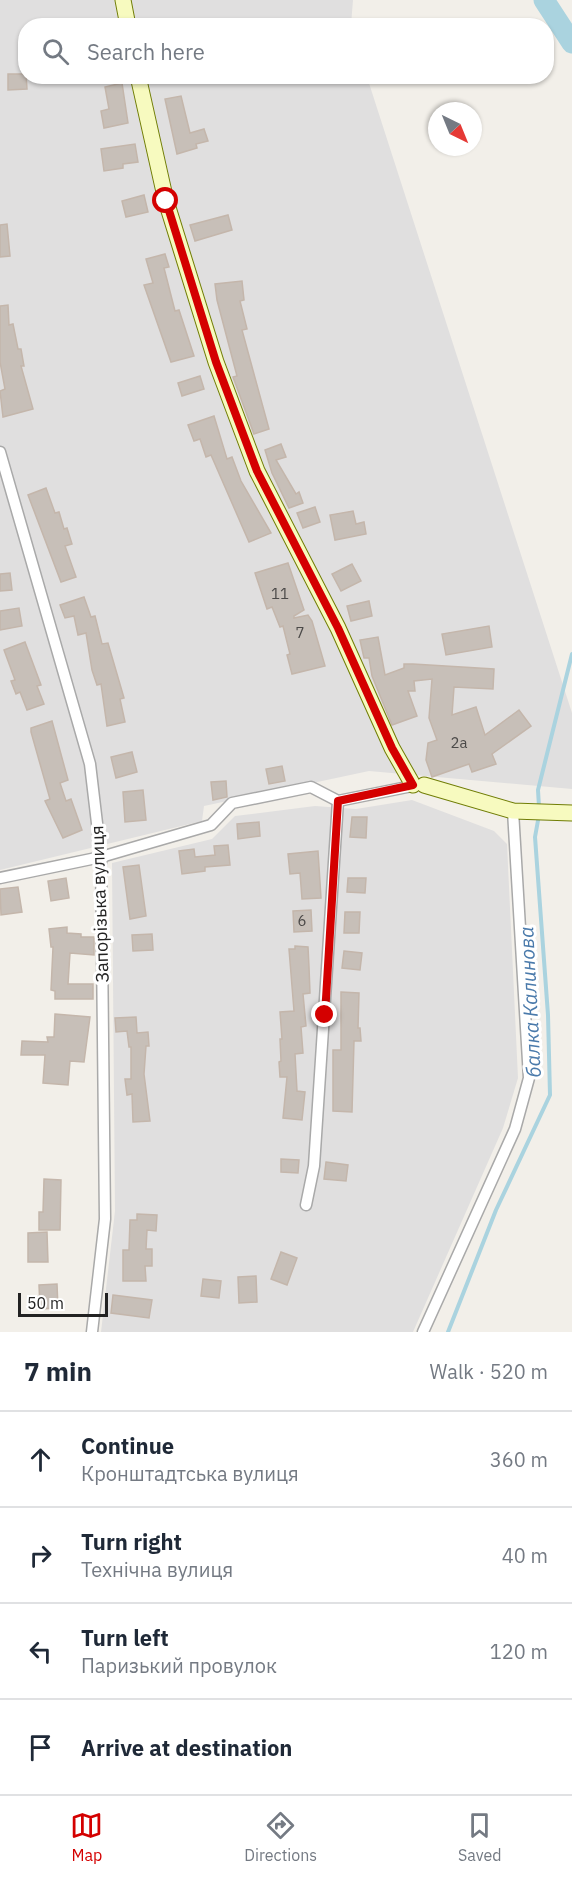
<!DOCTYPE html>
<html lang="en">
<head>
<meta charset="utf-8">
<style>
  :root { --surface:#fff; --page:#f6f6f7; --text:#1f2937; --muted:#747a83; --line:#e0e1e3; --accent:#d40000 }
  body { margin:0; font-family:"IBM Plex Sans",sans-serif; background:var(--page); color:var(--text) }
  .compass { position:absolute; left:428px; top:102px; width:54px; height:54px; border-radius:50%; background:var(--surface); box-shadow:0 2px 4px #0004; rotate:137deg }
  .scale { position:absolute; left:18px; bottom:15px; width:90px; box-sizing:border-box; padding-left:6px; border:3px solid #222; border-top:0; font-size:16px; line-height:21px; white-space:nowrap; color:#222; -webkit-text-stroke:4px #fff; paint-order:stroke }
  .stop { position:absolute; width:18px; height:18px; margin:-14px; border:4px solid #d40000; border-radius:50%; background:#fff }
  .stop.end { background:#d40000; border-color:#fff; box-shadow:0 2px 6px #0008 }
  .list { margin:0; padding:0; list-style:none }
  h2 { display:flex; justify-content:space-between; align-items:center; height:78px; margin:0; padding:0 24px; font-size:26px }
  h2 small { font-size:20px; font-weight:400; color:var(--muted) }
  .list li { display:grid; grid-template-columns:39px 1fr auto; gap:18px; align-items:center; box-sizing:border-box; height:96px; padding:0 24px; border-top:2px solid var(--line) }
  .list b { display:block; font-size:22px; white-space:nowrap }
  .list p { margin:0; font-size:20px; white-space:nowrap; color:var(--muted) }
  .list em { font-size:20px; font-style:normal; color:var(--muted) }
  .icon { flex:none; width:33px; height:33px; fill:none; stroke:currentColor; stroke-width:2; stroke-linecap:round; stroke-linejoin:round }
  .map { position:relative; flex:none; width:572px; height:1332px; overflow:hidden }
  .search { position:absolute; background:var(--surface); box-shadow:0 2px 4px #0004; left:18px; right:18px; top:18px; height:66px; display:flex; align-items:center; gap:15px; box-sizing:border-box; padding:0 21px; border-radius:24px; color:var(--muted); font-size:22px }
  .sheet { height:462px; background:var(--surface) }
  nav { display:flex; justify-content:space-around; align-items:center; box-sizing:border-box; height:84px; border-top:2px solid var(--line); background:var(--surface); font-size:16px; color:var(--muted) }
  nav a { display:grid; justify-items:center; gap:3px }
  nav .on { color:var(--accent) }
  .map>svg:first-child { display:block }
  .residential { fill:#e0dfdf }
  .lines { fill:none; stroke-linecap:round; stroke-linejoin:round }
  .stream { stroke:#aad3df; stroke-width:4 }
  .river { stroke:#aad3df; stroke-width:21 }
  .building { fill:#c7bfb8; stroke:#c4b6ab; stroke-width:1.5 }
  .street-casing { stroke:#a9a9a9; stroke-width:13 }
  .secondary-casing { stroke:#707d05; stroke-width:17 }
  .street { stroke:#fff; stroke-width:10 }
  .secondary { stroke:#f7fabf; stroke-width:15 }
  .route { stroke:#d40000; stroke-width:8 }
  .labels { text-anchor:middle; stroke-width:6; stroke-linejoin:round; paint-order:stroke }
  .number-label { font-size:15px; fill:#4b4948 }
  .street-label { font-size:18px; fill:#222; stroke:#fff }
  .water-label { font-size:20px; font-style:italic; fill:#4a7aab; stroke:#fff }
</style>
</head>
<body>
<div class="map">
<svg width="572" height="1332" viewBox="0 0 572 1332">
  <rect width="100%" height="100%" fill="#f2efe9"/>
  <g class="residential">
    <path d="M0 0H353L351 25 26 26V76L367 77 572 713V789L369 771 204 806 202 821 0 870Z"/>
    <path d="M412 800 494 831 507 844 518 1078 503 1128 413 1332H101L115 1211 112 863 212 839 235 816 315 806 356 809Z"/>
  </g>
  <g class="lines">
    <g class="stream">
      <path d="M539 807 538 790 572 654"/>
      <path d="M448 1332 496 1210 550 1095 548 1015 535 837 539 815"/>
    </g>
    <path class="river" d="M544 0 572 43"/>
  </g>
  <g class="building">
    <path d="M8 74H26L27 89 8 90Z"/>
    <path d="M122 83 128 123 104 128 101 111 109 109 105 87Z"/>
    <path d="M181 96 190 133 204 129 208 141 196 144 197 148 177 154 165 99Z"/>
    <path d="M135 144 138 162 123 164V168L104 171 101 149Z"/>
    <path d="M144 195 148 212 126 217 122 201Z"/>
    <path d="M228 215 232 230 195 241 190 225Z"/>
    <path d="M7 224 10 256 0 257V225Z"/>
    <path d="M165 254 169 267 164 268 175 311 179 310 194 356 171 362 144 285 153 283 146 259Z"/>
    <path d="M242 281 244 300 240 301 247 329 242 330 269 429 254 434 233 377 237 376 217 300 215 284Z"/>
    <path d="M8 305 9 325 13 324 18 349H21L24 366H21L33 409 3 417 0 391 5 389 0 362V306Z"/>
    <path d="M200 376 204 389 182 396 178 383Z"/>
    <path d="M214 416 227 459 232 457 241 481 271 533 249 542 211 455 206 457 200 439 194 441 188 425Z"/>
    <path d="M281 444 286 457 276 460 296 494 299 492 303 503 289 508 272 473 265 450Z"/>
    <path d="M46 488 55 513 59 512 64 529 67 528 72 544 65 546 76 577 61 582 28 495Z"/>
    <path d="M315 507 320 522 303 528 297 513Z"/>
    <path d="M353 511 356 524 364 522 366 534 335 540 330 515Z"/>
    <path d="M288 563 304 610 294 616V618L308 615 312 621 325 666 292 674 287 655 290 654 283 626 280 627 272 607 267 609 255 573Z"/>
    <path d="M352 564 361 581 341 591 332 574Z"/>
    <path d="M10 573 12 590 0 591V574Z"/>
    <path d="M84 597 91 617 95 616 102 644 108 643 124 698 120 699 125 722 107 726 101 684 97 685 92 670 86 633 78 635 74 616 65 618 60 605Z"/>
    <path d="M369 601 372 616 351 621 347 606Z"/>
    <path d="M19 608 22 626 0 630V611Z"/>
    <path d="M489 626 492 647 446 655 442 634Z"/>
    <path d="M378 637 385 675 404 668V664H413L494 669 493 689 454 687 452 715 476 707 485 735 519 710 531 726 492 754 496 764 472 772 469 764 432 777 426 760 428 743 437 740 429 718 432 679 414 681 415 691H408L417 716 392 725 372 676 369 658H364L360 640Z"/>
    <path d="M25 642 41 685 37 686 44 704 27 710 20 692 16 694 11 681 15 680 4 650Z"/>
    <path d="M52 721 68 780 60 783 66 801 71 799 82 830 63 838 45 801 50 799 31 732V728Z"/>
    <path d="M132 752 137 772 116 778 111 757Z"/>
    <path d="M282 766 285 781 269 784 266 769Z"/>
    <path d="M226 781 227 797 213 800 211 782Z"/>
    <path d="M143 790 146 820 125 822 123 792Z"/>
    <path d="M352 817H367L366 838 350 837Z"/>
    <path d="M259 822 260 836 238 839 237 824Z"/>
    <path d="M228 845 230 865 205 867V871L182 874 179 851 194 849 195 857 215 855 214 846Z"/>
    <path d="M318 851 321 898 302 899 300 873 290 874 288 854Z"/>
    <path d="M139 865 146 916 130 919 123 867Z"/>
    <path d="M66 878 69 898 51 901 48 881Z"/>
    <path d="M348 878H366L365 893 347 892Z"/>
    <path d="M18 887 22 912 1 915 0 889Z"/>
    <path d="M311 910 312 931 294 932 293 911Z"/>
    <path d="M345 912H360L359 933H344Z"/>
    <path d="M67 927V933L81 934V937H94V955L70 953 68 984H93V999H55V991L51 990 53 947H51L49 929Z"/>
    <path d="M152 934 153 950 133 951 132 935Z"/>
    <path d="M295 946 308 947 309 967 310 993 303 994 306 1026 301 1027 303 1053 295 1054 297 1091 305 1092 302 1120 283 1118 287 1077H280L279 1062 281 1061 280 1039H282L280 1012 294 1011 289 949H295Z"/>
    <path d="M344 951 362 953 360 970 342 968Z"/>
    <path d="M341 992 359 993 358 1028H360L361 1041H354L352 1112 333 1111V1050H341Z"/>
    <path d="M55 1014 90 1017 84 1062 70 1061 68 1085 43 1083 45 1055H21L22 1041 48 1042 47 1037H54Z"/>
    <path d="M136 1017 137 1033 148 1032 149 1046H146L144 1074 150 1121 133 1122 132 1094 127 1095 125 1079H131V1047H129L127 1031 116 1032 115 1018Z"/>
    <path d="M281 1159 299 1160 298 1173 281 1172Z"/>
    <path d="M326 1162 348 1165 346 1181 324 1179Z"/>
    <path d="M44 1179 61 1180 60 1230H39V1212H43Z"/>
    <path d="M137 1214 157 1215 156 1231 147 1230 146 1249H152V1266H145L146 1281H123V1250H129L130 1220H137Z"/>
    <path d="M47 1232 48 1262H28V1233Z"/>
    <path d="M281 1252 297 1258 287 1285 271 1279Z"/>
    <path d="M256 1276 257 1302 239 1303 238 1277Z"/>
    <path d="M203 1279 221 1281 219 1298 201 1296Z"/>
    <path d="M57 1284 58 1308 40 1309 39 1285Z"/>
    <path d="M113 1295 152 1300 149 1318 111 1313Z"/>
  </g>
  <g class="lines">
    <g class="street-casing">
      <g id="street">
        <path d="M0 452 90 764 101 857 105 1219 92 1332"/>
        <path d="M0 878 101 857 211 825 232 803 311 787 338 801 417 785"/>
        <path d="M306 1205 314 1166 338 801"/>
        <path d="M423 1332 515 1129 529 1078 513 811"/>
      </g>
    </g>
    <g class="secondary-casing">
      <g id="secondary">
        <path d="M123 0 128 26"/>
        <path d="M138 76 166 201 216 362 257 471 338 628 392 748 413 785"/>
        <path d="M424 785 513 811 572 813"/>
      </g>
    </g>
    <use href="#street" class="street"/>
    <use href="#secondary" class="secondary"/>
  </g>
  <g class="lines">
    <path class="route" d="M166 201 216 362 257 471 338 628 392 748 413 785 338 801 325 1015"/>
  </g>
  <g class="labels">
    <g class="number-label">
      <text x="280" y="599">11</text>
      <text x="300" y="638">7</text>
      <text x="459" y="748">2а</text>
      <text x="302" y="926">6</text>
    </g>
    <g class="street-label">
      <text transform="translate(100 904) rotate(-92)" y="6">Запорізька вулиця</text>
    </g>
    <g class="water-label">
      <text transform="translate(530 1002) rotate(-93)" y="7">балка Калинова</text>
    </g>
  </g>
</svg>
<svg class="compass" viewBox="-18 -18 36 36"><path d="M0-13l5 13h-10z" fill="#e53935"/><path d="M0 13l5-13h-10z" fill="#747a83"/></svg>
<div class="scale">50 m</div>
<div class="stop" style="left:166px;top:201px"></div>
<div class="stop end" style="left:325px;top:1015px"></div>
<div class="search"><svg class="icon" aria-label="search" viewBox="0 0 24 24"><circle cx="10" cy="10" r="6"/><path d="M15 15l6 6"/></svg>Search here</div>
</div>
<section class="sheet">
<h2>7 min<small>Walk · 520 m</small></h2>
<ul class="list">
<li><svg class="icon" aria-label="ahead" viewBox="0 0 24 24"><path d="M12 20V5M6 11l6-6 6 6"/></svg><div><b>Continue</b><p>Кронштадтська вулиця</p></div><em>360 m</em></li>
<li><svg class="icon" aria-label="right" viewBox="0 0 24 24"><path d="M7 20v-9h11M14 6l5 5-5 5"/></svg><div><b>Turn right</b><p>Технічна вулиця</p></div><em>40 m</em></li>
<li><svg class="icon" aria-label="left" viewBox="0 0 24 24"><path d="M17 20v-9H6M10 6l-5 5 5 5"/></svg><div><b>Turn left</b><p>Паризький провулок</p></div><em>120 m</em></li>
<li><svg class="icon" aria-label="arrive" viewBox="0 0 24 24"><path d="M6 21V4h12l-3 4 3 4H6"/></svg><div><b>Arrive at destination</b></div></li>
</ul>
</section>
<nav>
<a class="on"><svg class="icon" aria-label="map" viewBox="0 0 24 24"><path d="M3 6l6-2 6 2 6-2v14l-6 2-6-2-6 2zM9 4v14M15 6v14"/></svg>Map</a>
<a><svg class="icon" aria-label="directions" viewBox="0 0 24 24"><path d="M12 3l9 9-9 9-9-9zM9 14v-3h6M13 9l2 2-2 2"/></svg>Directions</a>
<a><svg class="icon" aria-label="saved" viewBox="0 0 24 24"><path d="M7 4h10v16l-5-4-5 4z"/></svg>Saved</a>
</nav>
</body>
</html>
